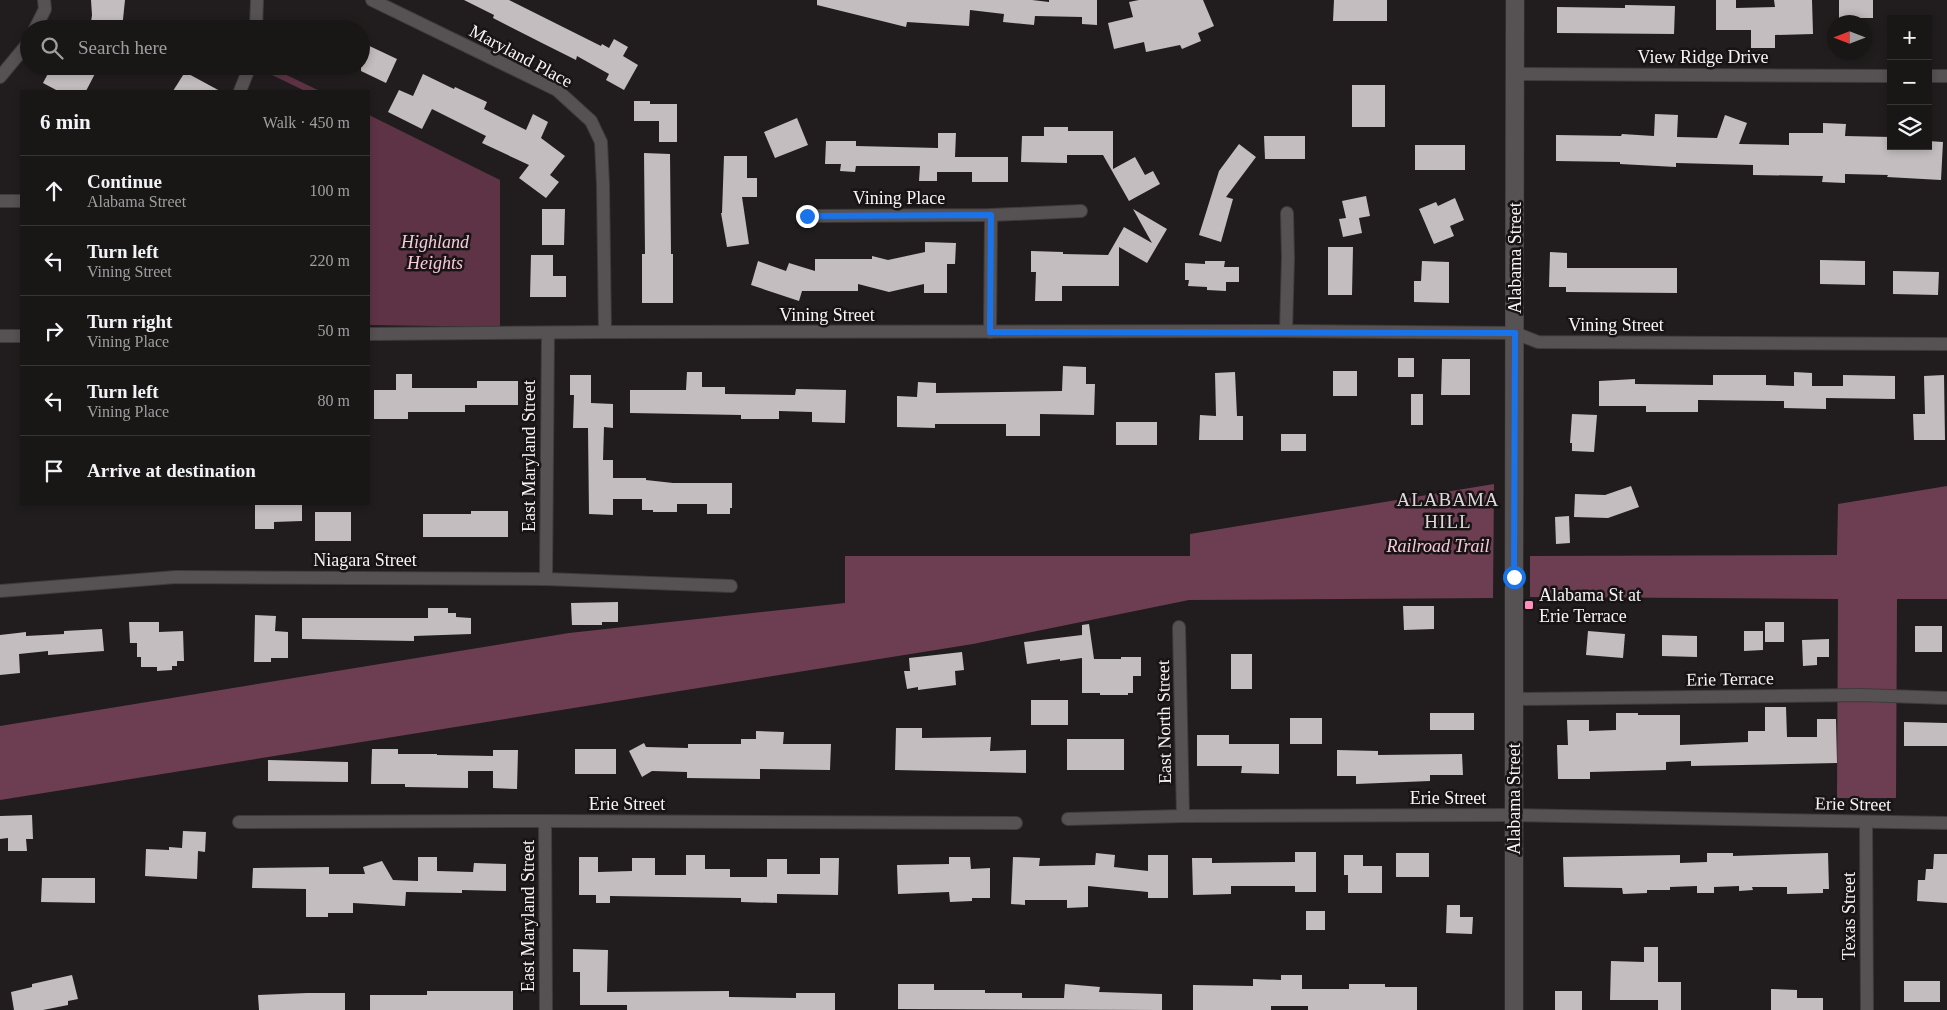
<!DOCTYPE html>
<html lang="en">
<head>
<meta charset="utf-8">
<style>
  :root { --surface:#191616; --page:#221f1f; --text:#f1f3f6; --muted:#9f9fa1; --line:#373535 }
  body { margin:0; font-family:"Times New Roman",serif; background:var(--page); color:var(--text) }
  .controls { position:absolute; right:15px; top:15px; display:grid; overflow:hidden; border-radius:0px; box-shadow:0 2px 8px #0003 }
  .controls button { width:45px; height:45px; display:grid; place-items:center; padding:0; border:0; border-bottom:1px solid var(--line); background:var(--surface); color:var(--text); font:25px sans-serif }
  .compass { position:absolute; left:1827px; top:15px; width:45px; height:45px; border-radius:50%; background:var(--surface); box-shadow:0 2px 8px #0003; rotate:270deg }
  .stop { position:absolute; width:15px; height:15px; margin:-11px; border:4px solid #1a73e8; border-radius:50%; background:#fff }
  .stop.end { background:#1a73e8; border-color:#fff; box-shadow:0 1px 5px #0008 }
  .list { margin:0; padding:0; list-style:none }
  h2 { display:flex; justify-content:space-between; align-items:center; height:65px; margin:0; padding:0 20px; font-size:21px }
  h2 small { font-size:16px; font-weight:400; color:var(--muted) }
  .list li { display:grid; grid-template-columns:32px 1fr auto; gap:15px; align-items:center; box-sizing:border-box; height:70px; padding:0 20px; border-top:1px solid var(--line) }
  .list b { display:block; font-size:19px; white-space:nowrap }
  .list p { margin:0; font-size:16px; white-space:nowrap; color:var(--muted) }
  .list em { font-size:16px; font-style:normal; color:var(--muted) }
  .icon { flex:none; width:28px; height:28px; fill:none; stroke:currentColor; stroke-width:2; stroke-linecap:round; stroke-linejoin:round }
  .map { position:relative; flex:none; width:1947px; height:1010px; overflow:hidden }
  .search { position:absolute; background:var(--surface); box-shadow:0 2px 8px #0003; left:20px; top:20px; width:350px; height:55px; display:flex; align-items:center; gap:12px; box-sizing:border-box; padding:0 18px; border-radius:28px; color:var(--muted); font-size:19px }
  .panel { position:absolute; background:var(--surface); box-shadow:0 2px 8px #0003; left:20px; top:90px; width:350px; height:415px; border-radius:0px }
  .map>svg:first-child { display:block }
  .green { fill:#5e3345 }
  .forest { fill:#6d3e51 }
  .building { fill:#c3bdbf }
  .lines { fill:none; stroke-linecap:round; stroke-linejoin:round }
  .street-casing { stroke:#3f3b3c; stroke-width:14 }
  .secondary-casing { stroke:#3f3b3c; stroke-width:19 }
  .street { stroke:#565153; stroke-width:12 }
  .secondary { stroke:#565153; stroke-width:18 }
  .route { stroke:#1a73e8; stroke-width:6 }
  .poi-dot { fill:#fe8ebc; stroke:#181415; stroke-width:2 }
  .labels { text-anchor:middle; stroke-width:5; stroke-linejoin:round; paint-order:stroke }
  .street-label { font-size:18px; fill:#f7f4f5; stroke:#181415 }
  .park-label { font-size:18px; font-style:italic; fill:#f9c8da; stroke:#181415 }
  .poi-label { font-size:18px; fill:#f7f4f5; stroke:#181415; text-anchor:start }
  .neighbourhood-label { font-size:19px; letter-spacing:1px; fill:#dfd8da; stroke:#181415 }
</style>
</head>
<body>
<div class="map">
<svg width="1947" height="1010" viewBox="0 0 1947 1010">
  <rect width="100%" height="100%" fill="#211d1e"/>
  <g class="green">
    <path d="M272 68 320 91H305L270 74Z"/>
    <path d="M369 115 500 180V327L369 325Z"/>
  </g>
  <g class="forest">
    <path d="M1494 484 1493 598 1189 600 973 644 0 800V726L569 633 845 603V556H1190V534Z"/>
    <path d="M1947 486V599H1897L1896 798H1837L1838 599 1530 597V556L1837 555 1838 504Z"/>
  </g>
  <g class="building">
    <path d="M91 0H125L122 29H90L92 15Z"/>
    <path d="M464 0H509L601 46 602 44 609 48 614 39 628 47 623 56 638 65 624 90 606 80 609 74 577 56 576 60 544 44 493 18 494 15Z"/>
    <path d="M817 0H1032L1049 2V0H1097V25L1082 24V17L1035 16 1034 25 1003 22 1004 14 970 10 969 26 907 22 906 27 817 5Z"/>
    <path d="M1139 0H1203L1214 26 1198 33 1201 41 1182 49 1180 45 1146 52 1144 42 1114 49 1108 23 1133 17 1129 2Z"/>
    <path d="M1334 0H1387V21H1333Z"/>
    <path d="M1716 0H1736V8L1775 7 1774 0H1812L1813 34 1775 35V48H1751V30H1716Z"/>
    <rect x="1839" y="0" width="34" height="18"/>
    <path d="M1625 5 1675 6 1674 34 1557 33V7L1625 8Z"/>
    <path d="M361 42 397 59 386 83 361 71Z"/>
    <path d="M52 66H99L86 91H58L43 83Z"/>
    <path d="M185 72 220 91H173Z"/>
    <path d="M423 74 454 89 455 87 487 102 484 109 526 130 533 114 548 122 541 138 565 156 550 175 559 182 546 198 519 178 529 165 482 143 486 136 432 109 422 129 388 112 399 90 413 96Z"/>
    <rect x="1352" y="85" width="33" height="42"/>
    <path d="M634 101H650V104H677V142H659V121H634Z"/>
    <path d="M1655 114 1678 115 1677 137 1717 138 1725 115 1747 123 1739 144 1789 145V133H1823V123L1846 124 1845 136 1891 137V146H1928V141L1943 142 1941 180 1887 177 1888 175 1845 174V183L1822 182 1823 176 1753 175V165L1676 163V167L1620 164V162L1556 161V135L1621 136 1622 134 1654 136Z"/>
    <path d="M797 118 808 145 775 158 764 132Z"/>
    <path d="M1044 127H1068V131H1113V169L1135 157 1145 175 1153 171 1160 184 1129 201 1103 155H1067V163L1021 162 1022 136H1044Z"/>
    <path d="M938 133H956L955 157H1008V182H972V172H937V181H919L920 166H856L855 172 840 171 841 164H825L826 141H856V146L938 148Z"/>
    <path d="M1264 136H1305V159H1265Z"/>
    <path d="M1239 144 1256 157 1226 197 1233 199 1221 242 1199 235 1219 171Z"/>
    <rect x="1415" y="145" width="50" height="25"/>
    <path d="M644 153 670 154 671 254H673V303H642V254H645Z"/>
    <path d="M724 156H747V178H757V197H742L749 244 727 247 721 213H722Z"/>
    <path d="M1366 196 1370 216 1359 218 1362 233 1343 237 1339 219 1346 218 1342 201Z"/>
    <path d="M1455 198 1464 220 1450 226 1454 236 1434 244 1419 209 1436 202 1438 206Z"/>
    <path d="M542 209H565L564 245H542Z"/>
    <path d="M1133 209 1167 229 1147 263 1119 247V286H1062V301H1035L1036 272H1031V251L1063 252V254L1108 255 1124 227 1152 243Z"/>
    <path d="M925 242 956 243 955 264H947V293H924V284L889 292 858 284V291H802L799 301 751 285 758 261 786 271 789 263 815 271V259H872V256L888 260 925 252Z"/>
    <path d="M1328 247H1353L1352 295H1328Z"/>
    <path d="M1550 252 1567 253V268H1677V293L1566 292V287H1549Z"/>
    <path d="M531 255H553V276H566V297H530Z"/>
    <path d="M1820 260 1865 261V285L1820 284Z"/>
    <path d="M1205 261H1225L1224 267H1239V282H1226V291L1207 290V287L1188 286 1189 280H1185V263L1205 264Z"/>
    <path d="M1422 261 1449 262V303L1414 302V281H1421Z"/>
    <path d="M1893 271 1939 272 1938 295 1893 294Z"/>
    <rect x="1398" y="358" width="16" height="19"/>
    <path d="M1442 359H1470V395H1441Z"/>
    <path d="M1063 366 1086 367V384H1095L1094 415 1040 414V436H1006V424H935V428L897 427V396L917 397 918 382 936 383V393L1062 391Z"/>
    <rect x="1333" y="371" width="24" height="25"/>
    <path d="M687 372H702V387H725V394L795 395 796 389 846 390 845 423 812 422V412L779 411V419H741V415L630 413V390H686Z"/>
    <path d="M1235 372 1237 416H1243V440H1199L1200 415 1216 416 1215 373Z"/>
    <path d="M1794 372 1812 373V386H1843V375L1895 376V399L1826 398V409L1784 408V401L1698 400V412H1646V406H1599V381L1635 379V384L1713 385V375H1766V385L1794 386Z"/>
    <path d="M396 374H412V388H477V381H518V405H465V412H408V419H374V390H396Z"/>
    <path d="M570 375H591V403L613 404V428L604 427 603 460H613V478H646V480L673 483H732V508H730V514H707V504H677V512H653V510H642V499H613V515L589 514 588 428H573L574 395H570Z"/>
    <path d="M1944 375 1945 440H1914L1913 414H1925L1924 376Z"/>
    <rect x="1411" y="394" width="12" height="31"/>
    <path d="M1572 414 1597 415 1594 452 1572 451V443H1570Z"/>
    <rect x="1116" y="422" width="41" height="23"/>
    <rect x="1281" y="434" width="25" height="17"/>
    <path d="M1631 486 1639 507 1608 518 1574 517 1575 494 1605 495Z"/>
    <path d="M255 504H302V521L274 522V529H255Z"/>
    <path d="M471 511H508V537H423V514H471Z"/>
    <rect x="315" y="512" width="36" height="29"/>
    <path d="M1569 516 1570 543 1556 544 1555 517Z"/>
    <path d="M618 602V622H602V625H572L571 603Z"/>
    <path d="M1403 606H1434V629L1404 630Z"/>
    <path d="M428 608H448V613H456V617L471 618V634L414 636V641L302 639V618H428Z"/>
    <path d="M255 615 276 616 275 631 288 632V658H271V662H254Z"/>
    <path d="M129 622H159V632L183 631 184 661H177V666H172V670L157 671V667H141V657H137V643H130Z"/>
    <rect x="1765" y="622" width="19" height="20"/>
    <path d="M1089 624 1094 659H1121V657H1141V676H1133V693H1128V695H1100V693H1082V658L1060 661V659L1027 664 1024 642 1082 635V625Z"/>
    <rect x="1915" y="626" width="27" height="26"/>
    <path d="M102 629 104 651 48 655V651L19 654 20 673 0 675V635L26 632V636L64 634V631Z"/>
    <path d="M1588 631 1625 634 1623 658 1586 655Z"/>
    <path d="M1744 631H1763V650L1744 651Z"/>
    <path d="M1662 635 1697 636V657L1662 656Z"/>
    <path d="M1829 639V657H1817V665L1803 666 1802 640Z"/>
    <path d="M962 652 964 670 955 671 956 685 918 690V687L907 689 904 671H910L909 658Z"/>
    <rect x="1231" y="654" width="21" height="35"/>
    <rect x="1031" y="700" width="37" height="25"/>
    <path d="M1765 707H1786L1787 737H1817V719H1836L1837 763 1691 766V761L1666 762V770L1590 772V779H1558L1557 745H1568L1567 720H1589V731L1616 730V713H1638V715H1680V745L1748 742V731H1765Z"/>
    <rect x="1430" y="713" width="44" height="17"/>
    <rect x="1290" y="718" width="32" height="26"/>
    <path d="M1904 722 1947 723V746H1904Z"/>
    <path d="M896 728H922V738L991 737 990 751 1026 750V773L895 770Z"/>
    <path d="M756 731 784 732 783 744H831L830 770 760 769V779L687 778V772L652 771 642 777 629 751 644 743 646 747 688 748V744H741V739H756Z"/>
    <path d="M1197 735H1229V744H1279V774L1241 773 1242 766H1197Z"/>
    <rect x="1067" y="739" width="57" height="31"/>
    <path d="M372 749H398V754H437V755L493 756V750H518L517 789 493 788V771H468V788L405 787V784H371Z"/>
    <rect x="575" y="749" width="41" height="25"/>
    <path d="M1337 750 1378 751V755L1462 754 1463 775H1430V781L1356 784V776H1337Z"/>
    <path d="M268 760 348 762V782L268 781Z"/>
    <path d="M32 815 33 839H26L27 851H8V838L0 839V816Z"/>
    <path d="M183 831 206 832 205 852 198 851 197 879 145 876 146 849 169 850V847L182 848Z"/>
    <path d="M1295 852H1316V892H1295V886H1231V894L1193 895 1192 858H1212V863L1295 862Z"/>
    <path d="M1096 853 1115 855 1114 867 1148 871V855H1168V898H1148V892L1088 886V907L1067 908V900H1025V905L1011 904 1013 857 1040 858 1039 866 1095 865Z"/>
    <rect x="1396" y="853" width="33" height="24"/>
    <path d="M1707 853H1733V856L1828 853 1829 889H1823V893L1787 894V887H1752L1753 890 1739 891V886L1714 887V893H1697V886L1670 887V890H1647V893L1623 894 1622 888 1564 887 1563 857 1680 855V863L1707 862Z"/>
    <path d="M1934 854H1947V903L1917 901 1918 880H1925L1926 869H1933Z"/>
    <path d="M686 855H705V869H730V877H767V859H787V874H820V858H839L838 895 777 894V903L741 902V898L610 896V903H596V895H579V857H598V872L632 871V858H655V875H686Z"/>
    <path d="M1344 855H1363V866H1382V893H1348V875H1344Z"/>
    <path d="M418 857H437V871L473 872 474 863 506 864V891L462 890V893L406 892 405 906 353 903V913H328V917H306V889L252 888 253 868 329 867V874H365L363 867 382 861 393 880 418 881Z"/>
    <path d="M949 857H970L971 869 990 868V898H972V901L950 902 949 892 898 894 897 865 949 864Z"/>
    <path d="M42 878H95V903L41 902Z"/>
    <path d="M1447 905H1460V917H1473L1472 934 1446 933Z"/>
    <rect x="1306" y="911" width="19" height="19"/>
    <path d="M1644 947H1658V982H1681V1010H1658V1000H1610L1611 961 1644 962Z"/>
    <path d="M573 949 608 950 607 992 729 991V997L796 998V993H835V1010H627V1005H580V972H573Z"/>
    <path d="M72 975 78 999 68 1001V1005L43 1010H14L11 992 32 987V984Z"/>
    <path d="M1281 975H1302V989H1349V984H1385V987H1417V1010H1308V1006H1271V1010H1193V985L1253 986V979L1281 980Z"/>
    <rect x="1904" y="981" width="36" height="21"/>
    <path d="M898 984H934V990H985V993H1022V998H1064L1065 984 1100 987 1099 992 1162 994V1010L898 1009Z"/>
    <path d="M1771 989 1797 990V998H1823V1010H1771Z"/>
    <path d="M427 991H513V1010H370V995H427Z"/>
    <rect x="1555" y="991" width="27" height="19"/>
    <path d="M307 993H345V1010H259L258 995Z"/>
  </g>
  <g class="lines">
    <g class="street-casing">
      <g id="street">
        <path d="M372 0 557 90 591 121 601 142 603 185 605 332"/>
        <path d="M35 29 45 9 44 0"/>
        <path d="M256 29 257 0"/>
        <path d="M1515 74 1891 76"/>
        <path d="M1928 76H1947"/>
        <path d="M0 77 29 42"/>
        <path d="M240 91 250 66"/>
        <path d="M0 201H21"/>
        <path d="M807 216 991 215 1081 211"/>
        <path d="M1286 331 1288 258 1287 213"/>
        <path d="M990 332 991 215"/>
        <path d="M369 334 605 332 1286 331 1515 333 1538 342 1947 344"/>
        <path d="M0 336H21"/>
        <path d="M546 579 548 333"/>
        <path d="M0 591 176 577 546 579 731 586"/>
        <path d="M1179 627 1183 816"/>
        <path d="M1514 699 1860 695 1947 698"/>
        <path d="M1068 819 1183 816 1514 815 1947 823"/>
        <path d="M545 821 546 1010"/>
        <path d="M239 822 545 821 1016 823"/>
        <path d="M1866 822 1867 1010"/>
      </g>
    </g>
    <g class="secondary-casing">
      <g id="secondary">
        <path d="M1514 577 1515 0"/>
        <path d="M1514 1010V588"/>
      </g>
    </g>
    <use href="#street" class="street"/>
    <use href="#secondary" class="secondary"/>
  </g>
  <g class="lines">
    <path class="route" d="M807 216 991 215 990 332 1515 333 1514 577"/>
  </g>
  <rect class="poi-dot" x="1524" y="600" width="10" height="10" rx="2.5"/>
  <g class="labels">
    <g class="street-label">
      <text transform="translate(521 56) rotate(28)" y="6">Maryland Place</text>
      <text x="1703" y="63">View Ridge Drive</text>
      <text x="899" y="204">Vining Place</text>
      <text transform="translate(1515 258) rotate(-90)" y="6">Alabama Street</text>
      <text x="827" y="321">Vining Street</text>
      <text x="1616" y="331">Vining Street</text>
      <text transform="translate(529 456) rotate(-90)" y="6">East Maryland Street</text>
      <text x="365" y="566">Niagara Street</text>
      <text transform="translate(1730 679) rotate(-1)" y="6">Erie Terrace</text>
      <text transform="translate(1164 722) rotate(-91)" y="6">East North Street</text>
      <text x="1448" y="804">Erie Street</text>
      <text transform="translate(1514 799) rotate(-90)" y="6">Alabama Street</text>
      <text x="627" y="810">Erie Street</text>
      <text transform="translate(1853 804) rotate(1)" y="6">Erie Street</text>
      <text transform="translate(528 916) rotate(-90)" y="6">East Maryland Street</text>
      <text transform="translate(1849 916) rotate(-90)" y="6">Texas Street</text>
    </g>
    <g class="park-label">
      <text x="435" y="248">Highland<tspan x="435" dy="21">Heights</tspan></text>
      <text x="1438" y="552">Railroad Trail</text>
    </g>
    <g class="poi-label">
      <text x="1539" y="601">Alabama St at<tspan x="1539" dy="21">Erie Terrace</tspan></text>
    </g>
    <g class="neighbourhood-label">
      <text x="1448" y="506">ALABAMA<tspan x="1448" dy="22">HILL</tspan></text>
    </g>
  </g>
</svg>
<div class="controls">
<button>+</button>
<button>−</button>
<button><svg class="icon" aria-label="layers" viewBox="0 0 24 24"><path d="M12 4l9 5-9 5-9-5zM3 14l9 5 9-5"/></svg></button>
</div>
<svg class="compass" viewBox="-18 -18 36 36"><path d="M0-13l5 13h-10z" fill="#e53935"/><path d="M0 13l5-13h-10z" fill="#9f9fa1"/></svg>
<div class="stop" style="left:1514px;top:577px"></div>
<div class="stop end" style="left:807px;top:216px"></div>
<div class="search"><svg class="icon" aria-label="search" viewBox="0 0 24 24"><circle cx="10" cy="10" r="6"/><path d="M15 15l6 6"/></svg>Search here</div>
<section class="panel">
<h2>6 min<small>Walk · 450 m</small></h2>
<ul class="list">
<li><svg class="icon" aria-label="ahead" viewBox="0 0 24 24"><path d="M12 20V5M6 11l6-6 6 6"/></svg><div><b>Continue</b><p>Alabama Street</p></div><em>100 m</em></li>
<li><svg class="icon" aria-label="left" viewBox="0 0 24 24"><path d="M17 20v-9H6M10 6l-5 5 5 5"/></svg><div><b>Turn left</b><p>Vining Street</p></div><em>220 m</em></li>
<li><svg class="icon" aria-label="right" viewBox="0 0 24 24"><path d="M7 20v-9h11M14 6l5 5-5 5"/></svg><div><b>Turn right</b><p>Vining Place</p></div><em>50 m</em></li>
<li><svg class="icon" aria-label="left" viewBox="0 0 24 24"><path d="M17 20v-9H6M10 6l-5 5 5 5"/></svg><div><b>Turn left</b><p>Vining Place</p></div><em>80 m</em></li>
<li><svg class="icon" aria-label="arrive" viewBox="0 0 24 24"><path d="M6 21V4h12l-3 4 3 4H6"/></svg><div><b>Arrive at destination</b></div></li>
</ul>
</section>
</div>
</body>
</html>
